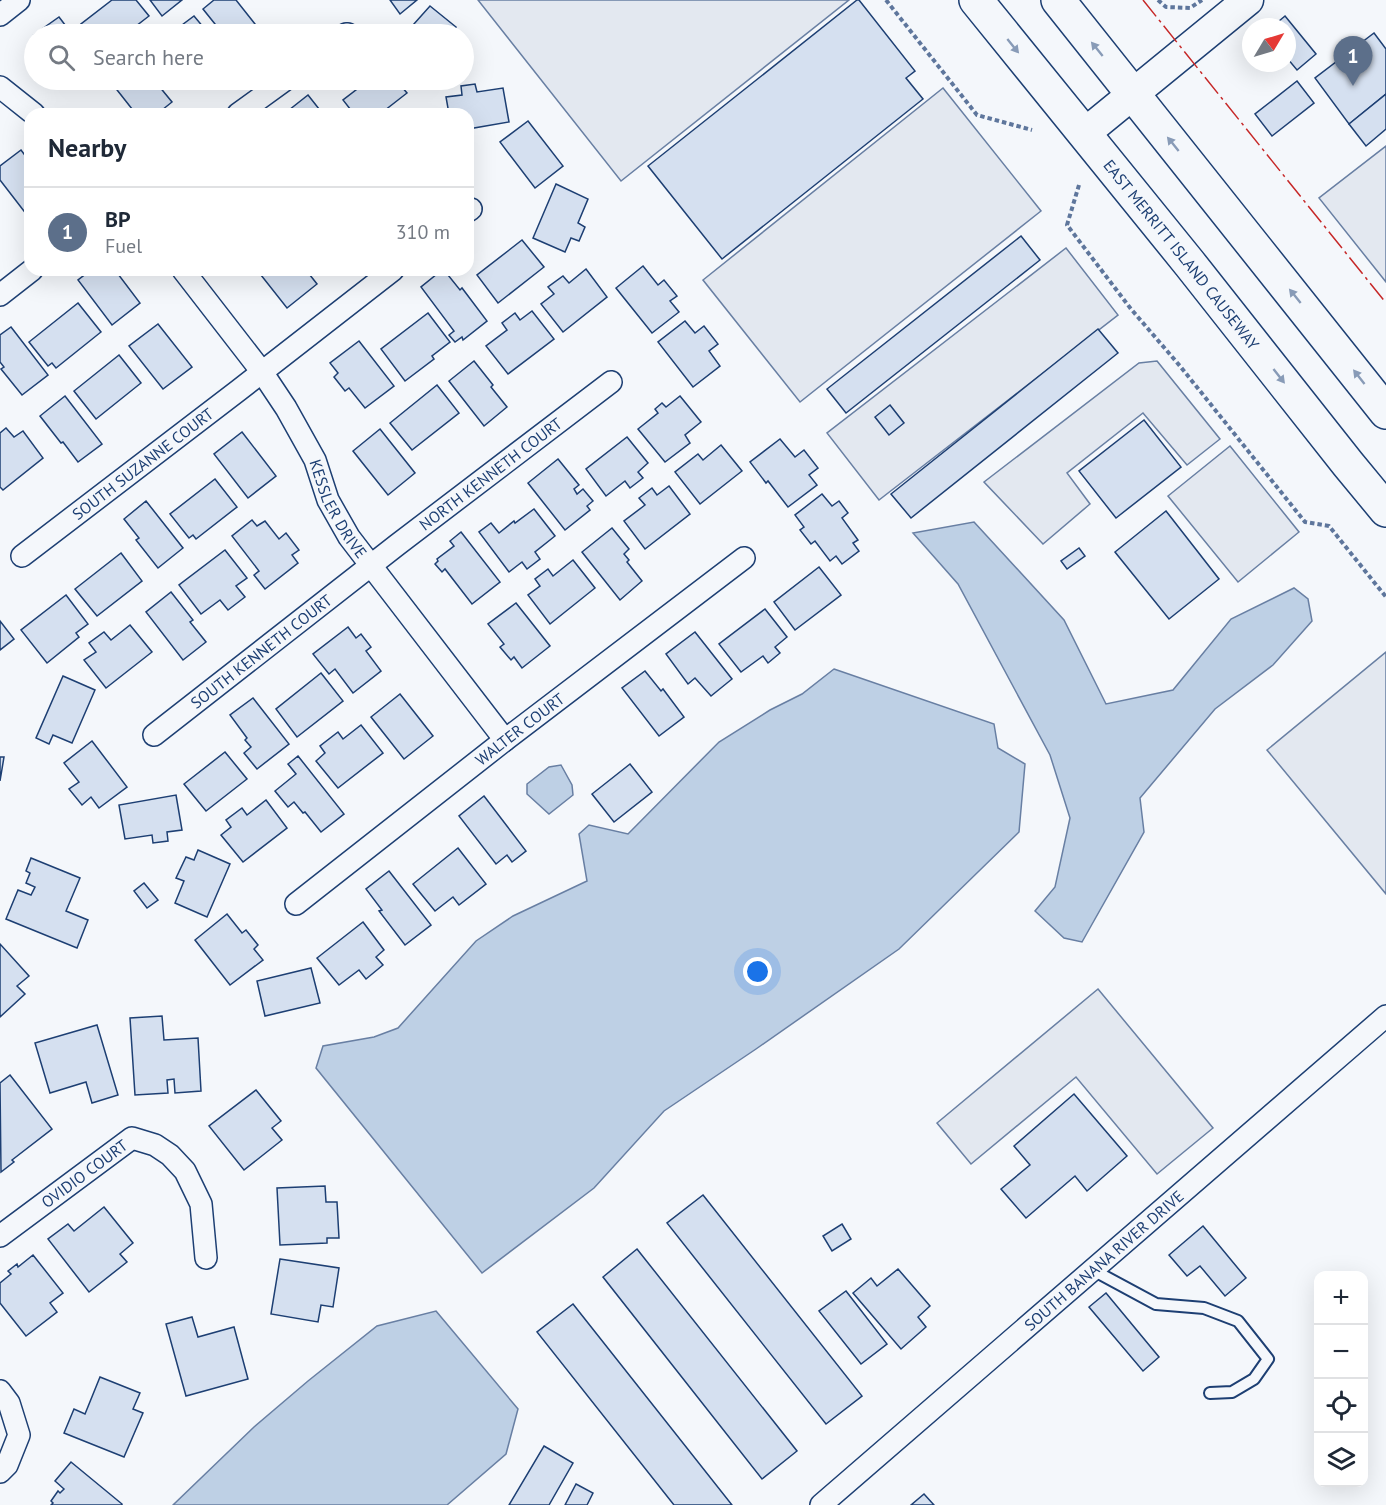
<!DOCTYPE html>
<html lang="en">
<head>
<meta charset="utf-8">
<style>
  :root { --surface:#fff; --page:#f2f2f3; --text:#1f2937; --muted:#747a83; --line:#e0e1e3; --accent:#c62828 }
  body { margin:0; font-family:"PT Sans",sans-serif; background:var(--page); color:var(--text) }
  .controls { position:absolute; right:18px; bottom:18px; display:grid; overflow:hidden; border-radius:12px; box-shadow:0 6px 24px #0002 }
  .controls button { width:54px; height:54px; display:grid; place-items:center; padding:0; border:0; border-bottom:2px solid var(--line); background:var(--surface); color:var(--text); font:30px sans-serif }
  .compass { position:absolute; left:1242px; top:18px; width:54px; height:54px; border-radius:50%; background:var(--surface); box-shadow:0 6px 24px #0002; rotate:52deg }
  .you { position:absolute; left:758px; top:972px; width:21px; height:21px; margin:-15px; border:4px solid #fff; border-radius:50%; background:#1a73e8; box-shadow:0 0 0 9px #1a73e833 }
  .badge { display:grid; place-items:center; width:39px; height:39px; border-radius:50%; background:var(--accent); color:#fff; font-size:20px; font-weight:700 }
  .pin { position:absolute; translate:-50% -50px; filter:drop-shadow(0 2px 3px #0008) }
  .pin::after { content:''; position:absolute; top:32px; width:21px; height:18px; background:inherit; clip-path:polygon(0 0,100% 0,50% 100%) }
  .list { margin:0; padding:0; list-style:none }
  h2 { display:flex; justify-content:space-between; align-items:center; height:78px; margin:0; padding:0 24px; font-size:26px }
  h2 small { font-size:20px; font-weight:400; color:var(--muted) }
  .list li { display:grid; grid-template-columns:39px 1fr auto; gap:18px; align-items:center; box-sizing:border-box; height:90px; padding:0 24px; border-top:2px solid var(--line) }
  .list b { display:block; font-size:22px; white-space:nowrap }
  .list p { margin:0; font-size:20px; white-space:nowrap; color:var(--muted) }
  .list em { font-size:20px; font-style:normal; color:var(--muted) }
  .icon { flex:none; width:33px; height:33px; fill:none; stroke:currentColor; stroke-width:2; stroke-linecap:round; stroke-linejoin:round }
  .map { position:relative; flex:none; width:1386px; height:1505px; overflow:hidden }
  .search { position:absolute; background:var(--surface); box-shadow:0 6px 24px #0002; left:24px; top:24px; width:450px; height:66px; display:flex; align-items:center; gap:15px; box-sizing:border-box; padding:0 21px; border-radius:33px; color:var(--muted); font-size:22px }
  .panel { position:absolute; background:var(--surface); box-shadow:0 6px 24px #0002; left:24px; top:108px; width:450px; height:168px; border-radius:18px }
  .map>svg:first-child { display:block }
  .parking { fill:#e3e8f0; stroke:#687fa3; stroke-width:1.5 }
  .water { fill:#bed0e5; stroke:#687fa3; stroke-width:1.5 }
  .building { fill:#d5e0f0; stroke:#1d3f73; stroke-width:1.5 }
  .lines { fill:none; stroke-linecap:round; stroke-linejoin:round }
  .lane-casing { stroke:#1d3f73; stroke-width:14 }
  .street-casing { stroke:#1d3f73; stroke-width:24 }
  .secondary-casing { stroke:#1d3f73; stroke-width:33 }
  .primary-casing { stroke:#1d3f73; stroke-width:36 }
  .path { stroke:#5e769c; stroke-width:4; stroke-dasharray:4.5 3; stroke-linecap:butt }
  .lane { stroke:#f4f7fb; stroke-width:10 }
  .street { stroke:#f4f7fb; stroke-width:21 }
  .secondary { stroke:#f4f7fb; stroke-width:30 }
  .primary { stroke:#f4f7fb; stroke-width:33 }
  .power { stroke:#c62828; stroke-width:1.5; stroke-dasharray:21 4.5 3 4.5; stroke-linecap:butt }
  .oneway { fill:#889bb7 }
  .labels { text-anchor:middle; stroke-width:4.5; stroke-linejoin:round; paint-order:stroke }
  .street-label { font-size:16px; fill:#1d3f73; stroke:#f4f7fb }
</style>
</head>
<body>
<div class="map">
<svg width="1386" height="1505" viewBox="0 0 1386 1505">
  <rect width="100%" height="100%" fill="#f4f7fb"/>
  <g class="parking">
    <path d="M478 0H849L621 181Z"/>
    <path d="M943 88 1041 211 800 402 703 280Z"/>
    <path d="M1386 146V282L1319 198Z"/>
    <path d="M1066 248 1118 315 879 500 827 433Z"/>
    <path d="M1157 361 1220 439 1187 465 1143 413 1067 473 1090 504 1043 544 984 482 1139 363Z"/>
    <path d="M1230 446 1299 532 1238 582 1168 496Z"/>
    <path d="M1386 652V894L1267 750Z"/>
    <path d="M1098 989 1213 1128 1157 1174 1076 1077 971 1164 937 1123Z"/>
  </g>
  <g class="water">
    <path d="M974 522 1064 620 1106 704 1173 690 1231 619 1294 588 1308 599 1312 621 1273 665 1215 709 1140 798 1144 832 1082 942 1064 938 1035 911 1055 887 1070 818 1050 755 958 584 913 533Z"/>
    <path d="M834 669 994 724 998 748 1025 764 1019 832 899 949 756 1049 664 1111 594 1188 482 1273 316 1068 323 1046 374 1037 398 1028 476 941 513 916 587 881 579 834 589 825 628 834 719 742 770 710 802 694Z"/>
    <path d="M561 765 572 785 573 795 549 814 527 794V784L549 767Z"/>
    <path d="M436 1311 518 1409 506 1454 447 1505H173L254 1427 308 1381 377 1326Z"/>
  </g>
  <g class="building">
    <path d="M112 0H136L149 16 131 30 134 34H89L81 24Z"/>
    <path d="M150 0H182L162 16Z"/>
    <path d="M214 0H236L263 34H223L203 9Z"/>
    <path d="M390 0H417L400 14Z"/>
    <path d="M857 0H859L915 71 906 78 923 99 722 259 648 166Z"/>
    <path d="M430 6 456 27 450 34H405Z"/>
    <path d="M194 16 209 34H170Z"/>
    <path d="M1285 16 1316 54 1297 70 1287 58V27H1272Z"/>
    <path d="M59 17 72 34H35Z"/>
    <path d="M1374 33 1386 49V94L1349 124 1315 78Z"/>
    <path d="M111 80H154L172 102 157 114H136L110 81Z"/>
    <path d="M369 80H396L407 93 380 114H354L343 100Z"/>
    <path d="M1297 81 1314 103 1272 136 1255 114Z"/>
    <path d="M475 84 477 92 503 88 509 122 468 129V114H449L446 97 462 95 461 86Z"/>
    <path d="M1386 94V129L1366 146 1349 124Z"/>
    <path d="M308 95 323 114H284Z"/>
    <path d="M528 121 563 166 535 188 500 142Z"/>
    <path d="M21 150 30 162V213L27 215 0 180V166Z"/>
    <path d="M556 184 588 199 578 223 585 227 579 241 571 238 565 252 533 238Z"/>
    <path d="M1021 236 1040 260 846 413 827 389Z"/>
    <path d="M522 240 544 267 498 303 477 275Z"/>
    <path d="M643 266 658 285 664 280 677 296 670 301 679 312 652 333 616 288Z"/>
    <path d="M586 269 607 297 563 332 541 304 554 294 548 287 563 276 569 283Z"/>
    <path d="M91 270H115L140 303 112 325 78 280Z"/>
    <path d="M257 270H306L317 284 287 308Z"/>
    <path d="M442 270H444L460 290 462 288 487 321 463 340 462 337 455 342 449 335 454 331 421 287Z"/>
    <path d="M78 303 101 332 56 368 52 363 48 366 29 342Z"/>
    <path d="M532 311 554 339 508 374 486 346 507 330 502 323 515 313 520 320Z"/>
    <path d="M428 313 450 342 432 356 434 359 405 381 381 349Z"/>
    <path d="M685 321 695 333 704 326 718 344 709 351 720 366 693 387 658 342Z"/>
    <path d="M158 324 192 367 163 389 129 346Z"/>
    <path d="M11 327 48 375 22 395 1 369 4 367 0 362V335Z"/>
    <path d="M1098 329 1118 353 911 518 891 494Z"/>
    <path d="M359 341 394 386 365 408 349 388 345 391 334 377 338 373 330 363Z"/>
    <path d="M119 355 141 383 96 419 74 391Z"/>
    <path d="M474 361 493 385 491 387 507 407 484 426 449 381Z"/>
    <path d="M437 385 459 413 412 450 390 423Z"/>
    <path d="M65 396 102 444 78 462 63 442 61 443 40 416Z"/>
    <path d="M680 396 701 422 685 435 690 443 665 462 638 429 658 413 655 409 662 403 666 407Z"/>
    <path d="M890 405 904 423 889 435 875 417Z"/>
    <path d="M1144 420 1181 467 1116 518 1079 471Z"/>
    <path d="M6 428 14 437 23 431 43 458 3 490 0 487V433Z"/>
    <path d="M380 429 415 473 388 495 353 451Z"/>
    <path d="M242 432 276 476 248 498 214 454Z"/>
    <path d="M627 437 648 463 638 472 643 478 630 488 625 481 606 496 586 469Z"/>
    <path d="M780 439 795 457 804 450 818 468 809 475 817 485 788 507 768 481 766 483 750 462Z"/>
    <path d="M721 445 742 471 700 504 675 472 698 454 703 460Z"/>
    <path d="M558 459 579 485 574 489 577 494 583 489 593 501 587 506 590 510 565 530 528 483Z"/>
    <path d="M215 479 237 507 196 539 193 535 189 538 170 514Z"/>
    <path d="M669 486 690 514 645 549 624 521 645 505 639 498 652 488 657 495Z"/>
    <path d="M822 494 832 506 839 501 848 513 842 518 858 540 853 543 859 551 842 564 836 556 830 561 815 541 811 544 800 530 804 527 795 515Z"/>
    <path d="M146 501 183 548 158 568 136 540 139 538 124 519Z"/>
    <path d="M534 509 555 536 535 552 540 559 527 569 522 562 509 572 479 532 491 523 499 533 514 521 515 523Z"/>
    <path d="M1166 511 1219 579 1169 619 1115 552Z"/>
    <path d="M252 520 257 526 265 521 279 539 286 533 299 550 292 555 298 563 265 589 254 575 259 571 232 536Z"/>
    <path d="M612 528 629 549 624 554 629 560 627 562 642 581 620 600 582 552Z"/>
    <path d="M461 532 500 582 472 604 445 569 442 572 435 564 438 561 437 559 454 546 450 541Z"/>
    <path d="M1079 548 1085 556 1067 569 1061 561Z"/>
    <path d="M225 550 247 578 236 586 245 597 228 610 220 600 201 614 179 585Z"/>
    <path d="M121 553 142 581 97 616 75 589Z"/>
    <path d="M573 560 595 588 550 624 528 595 540 586 535 579 548 569 553 576Z"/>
    <path d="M819 567 841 595 795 630 774 602Z"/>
    <path d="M171 592 193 620 190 622 206 642 183 660 146 612Z"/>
    <path d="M66 595 88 624 76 633 79 637 47 663 21 630Z"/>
    <path d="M516 603 550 646 522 668 514 657 511 660 500 647 504 644 488 624Z"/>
    <path d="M765 609 787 637 775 647 780 653 768 663 763 656 741 672 719 644Z"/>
    <path d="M0 621 14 639 0 650Z"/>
    <path d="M130 625 152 652 106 688 84 660 96 652 89 643 104 632 111 640Z"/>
    <path d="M348 627 356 638 361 634 371 647 366 651 381 671 353 693 335 669 329 674 313 654Z"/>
    <path d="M695 632 732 679 711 696 695 678 688 684 666 654Z"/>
    <path d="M645 671 661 691 663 689 684 717 659 736 622 688Z"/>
    <path d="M321 673 343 701 297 737 276 709Z"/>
    <path d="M63 676 95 690 72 743 53 735 49 744 36 738Z"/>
    <path d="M400 694 433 736 404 759 371 717Z"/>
    <path d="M253 698 289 744 257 769 244 753 251 747 245 740 247 738 230 715Z"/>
    <path d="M361 725 383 753 338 788 316 761 325 753 320 746 338 732 343 739Z"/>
    <path d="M92 741 127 787 99 808 91 797 82 805 69 789 79 782 64 763Z"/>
    <path d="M225 752 247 779 206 811 184 784Z"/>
    <path d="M298 756 344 814 321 832 305 812 303 813 294 802 288 807 275 791 296 774 288 764Z"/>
    <path d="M0 757H4L0 781Z"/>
    <path d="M630 764 652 792 614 822 592 794Z"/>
    <path d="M176 795 182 830 167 832 168 841 153 843 152 835 125 839 119 805Z"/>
    <path d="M484 796 526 851 512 862 507 855 496 864 459 816Z"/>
    <path d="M266 800 287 828 243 862 221 835 231 827 226 820 242 808 247 815Z"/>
    <path d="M458 848 486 884 459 905 453 897 435 911 413 884Z"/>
    <path d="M198 850 230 864 207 917 175 903 184 881 176 878 186 857 194 860Z"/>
    <path d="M31 858 80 878 66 911 88 920 77 948 6 919 18 890 31 895 35 887 26 883 30 873 26 871Z"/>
    <path d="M389 871 431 925 405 945 379 911 382 910 366 889Z"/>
    <path d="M144 883 158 900 147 908 134 891Z"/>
    <path d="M227 914 242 933 246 930 258 945 254 949 263 960 230 985 195 940Z"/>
    <path d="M363 922 384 950 376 957 383 965 366 979 359 970 339 985 317 958Z"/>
    <path d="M0 944 29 976 17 986 25 994 0 1017Z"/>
    <path d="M311 968 320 1003 265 1016 257 981Z"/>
    <path d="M162 1016 164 1040 198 1038 201 1091 175 1093 174 1079 167 1080 168 1093 135 1095 130 1018Z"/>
    <path d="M97 1025 118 1095 92 1103 86 1082 50 1093 35 1043Z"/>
    <path d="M10 1075 52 1129 12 1160 14 1162 1 1172 0 1083Z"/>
    <path d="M256 1090 281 1121 272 1128 282 1140 244 1170 209 1126Z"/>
    <path d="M1074 1094 1127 1156 1087 1191 1075 1176 1026 1218 1001 1189 1030 1165 1014 1146Z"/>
    <path d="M325 1186 326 1202H337L339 1238H327V1243L280 1245 277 1188Z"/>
    <path d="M703 1195 862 1396 826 1424 667 1223Z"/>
    <path d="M104 1207 133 1243 120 1254 127 1262 89 1292 48 1239 68 1224 74 1231Z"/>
    <path d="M842 1224 851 1239 832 1251 823 1236Z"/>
    <path d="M1203 1226 1246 1278 1225 1296 1200 1266 1187 1276 1169 1255Z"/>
    <path d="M637 1249 797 1451 762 1479 603 1277Z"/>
    <path d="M33 1255 63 1293 50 1303 57 1312 26 1336 0 1303V1283L11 1274 8 1271 17 1264 18 1267Z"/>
    <path d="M280 1259 339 1268 333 1307 321 1305 318 1322 271 1314Z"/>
    <path d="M898 1269 930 1306 918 1317 926 1327 901 1349 853 1293 871 1278 877 1286Z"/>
    <path d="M846 1291 887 1344 861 1364 819 1311Z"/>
    <path d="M1106 1293 1159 1357 1143 1371 1089 1307Z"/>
    <path d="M573 1304 732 1505H674L537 1332Z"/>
    <path d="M192 1317 198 1337 234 1327 248 1379 186 1396 166 1324Z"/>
    <path d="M100 1377 140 1393 133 1409 143 1413 124 1457 64 1433 74 1409 85 1414Z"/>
    <path d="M544 1446 573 1463 549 1505H509Z"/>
    <path d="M71 1462 122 1504V1505H51L53 1503 51 1501 58 1491 60 1493 64 1489 55 1481Z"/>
    <path d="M576 1484 593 1493 587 1505H565Z"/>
    <path d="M924 1494 934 1505H911Z"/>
  </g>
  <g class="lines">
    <g class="lane-casing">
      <path id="lane" d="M1093 1270 1156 1304 1204 1308 1238 1321 1268 1359 1254 1379 1232 1392 1210 1393"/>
    </g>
    <g class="street-casing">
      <g id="street">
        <path d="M0 15 19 0"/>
        <path d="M346 34H348"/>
        <path d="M0 87 34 114"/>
        <path d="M238 114 285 80"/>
        <path d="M468 211 471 209"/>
        <path id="s1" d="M183 270 262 372 286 408 315 460 328 500 349 537 505 740"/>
        <path d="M0 295 32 270"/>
        <path id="s2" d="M22 556 239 390 393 270"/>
        <path id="s3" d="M154 735 397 545 611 382"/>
        <path id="s4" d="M296 904 505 740 744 558"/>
        <path id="s5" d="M0 1236 132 1138 155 1145 170 1155 185 1171 201 1204 206 1258"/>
        <path d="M0 1391 9 1403 19 1435 7 1465 0 1472"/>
        <path id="s6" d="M821 1505 1386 1016"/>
      </g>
    </g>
    <g class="secondary-casing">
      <path id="secondary" d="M1084 134 1248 0"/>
    </g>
    <g class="primary-casing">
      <g id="primary">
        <path id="s7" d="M976 0 1190 264 1348 464 1386 510"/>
        <path d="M1058 0 1386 412"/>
      </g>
    </g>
    <g class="path">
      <path d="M886 0 977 115 1032 130"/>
      <path d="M1158 0 1166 7 1190 8 1202 0"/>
      <path d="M1079 185 1067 225 1131 309 1180 366 1305 522 1329 526 1386 597"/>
    </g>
    <use href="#lane" class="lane"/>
    <use href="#street" class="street"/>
    <use href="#secondary" class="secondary"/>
    <use href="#primary" class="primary"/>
    <path class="power" d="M1143 0 1386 303"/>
  </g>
  <defs><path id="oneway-solid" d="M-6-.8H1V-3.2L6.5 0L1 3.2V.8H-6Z" transform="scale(1.5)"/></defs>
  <g class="oneway">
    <use href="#oneway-solid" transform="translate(1013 46) rotate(51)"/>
    <use href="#oneway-solid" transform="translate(1097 49) rotate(-129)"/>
    <use href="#oneway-solid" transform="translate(1173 144) rotate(-129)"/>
    <use href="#oneway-solid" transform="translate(1295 296) rotate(-129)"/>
    <use href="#oneway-solid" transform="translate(1279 376) rotate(52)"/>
    <use href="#oneway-solid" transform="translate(1359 377) rotate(-128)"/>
  </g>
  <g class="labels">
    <g class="street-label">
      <text dy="6" stroke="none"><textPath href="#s7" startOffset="327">EAST MERRITT ISLAND CAUSEWAY</textPath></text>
      <text dy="6" stroke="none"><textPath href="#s2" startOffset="152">SOUTH SUZANNE COURT</textPath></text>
      <text dy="6" stroke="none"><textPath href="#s3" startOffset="426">NORTH KENNETH COURT</textPath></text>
      <text dy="6" stroke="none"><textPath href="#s1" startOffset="286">KESSLER DRIVE</textPath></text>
      <text dy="6" stroke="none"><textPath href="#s3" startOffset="136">SOUTH KENNETH COURT</textPath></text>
      <text dy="6" stroke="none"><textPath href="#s4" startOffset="284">WALTER COURT</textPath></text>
      <text dy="6" stroke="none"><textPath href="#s5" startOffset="105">OVIDIO COURT</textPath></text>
      <text dy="6" stroke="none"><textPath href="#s6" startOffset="374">SOUTH BANANA RIVER DRIVE</textPath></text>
    </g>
  </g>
</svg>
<div class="controls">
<button>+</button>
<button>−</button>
<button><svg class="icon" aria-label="locate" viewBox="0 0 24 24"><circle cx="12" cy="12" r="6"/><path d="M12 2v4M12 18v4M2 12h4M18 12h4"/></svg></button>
<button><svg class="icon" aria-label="layers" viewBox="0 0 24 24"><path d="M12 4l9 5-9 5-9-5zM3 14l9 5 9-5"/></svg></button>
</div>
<svg class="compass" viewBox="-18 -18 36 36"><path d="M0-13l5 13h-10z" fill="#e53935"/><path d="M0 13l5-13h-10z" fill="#747a83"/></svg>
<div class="you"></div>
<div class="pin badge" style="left:1353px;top:86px;background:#5c6f8a">1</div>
<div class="search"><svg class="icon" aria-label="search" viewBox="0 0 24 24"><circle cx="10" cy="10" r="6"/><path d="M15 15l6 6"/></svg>Search here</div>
<section class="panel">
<h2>Nearby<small></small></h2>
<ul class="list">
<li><span class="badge" style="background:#5c6f8a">1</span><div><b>BP</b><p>Fuel</p></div><em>310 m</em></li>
</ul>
</section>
</div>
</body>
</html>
